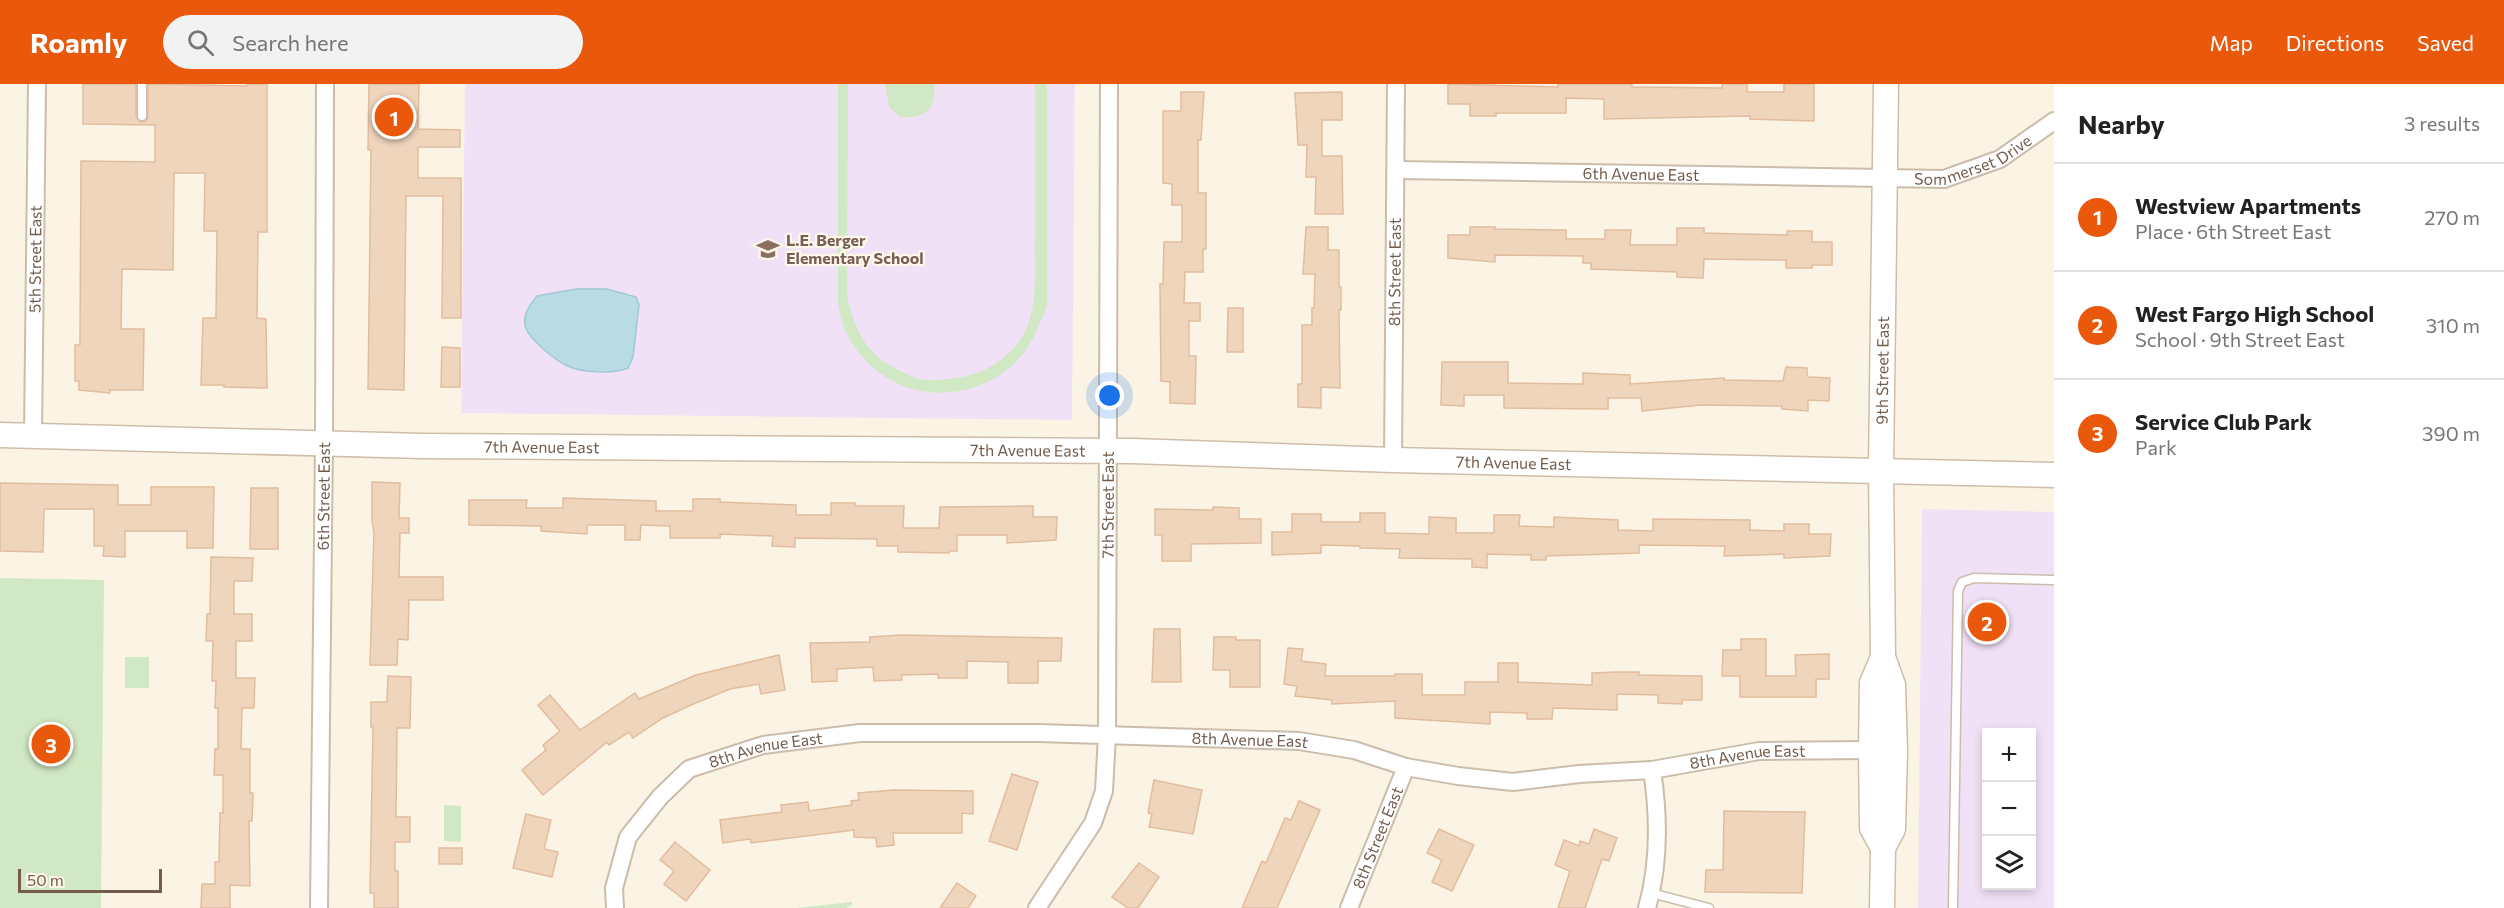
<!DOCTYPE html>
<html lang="en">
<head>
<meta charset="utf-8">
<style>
  :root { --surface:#fff; --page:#f2f2f2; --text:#222; --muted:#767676; --line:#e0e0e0; --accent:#ea580c }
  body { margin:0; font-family:Commissioner,sans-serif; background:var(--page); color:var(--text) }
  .controls { position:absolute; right:18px; bottom:18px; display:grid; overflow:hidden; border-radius:0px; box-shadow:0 3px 9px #0003 }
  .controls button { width:54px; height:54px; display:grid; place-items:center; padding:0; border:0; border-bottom:2px solid var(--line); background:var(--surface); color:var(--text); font:30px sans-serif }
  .scale { position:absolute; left:18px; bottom:15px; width:144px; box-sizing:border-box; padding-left:6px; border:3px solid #735c4b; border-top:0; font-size:16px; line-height:21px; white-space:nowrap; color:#735c4b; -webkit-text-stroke:4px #fef8ea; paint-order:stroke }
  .you { position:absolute; left:1110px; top:312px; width:21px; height:21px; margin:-15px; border:4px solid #fff; border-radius:50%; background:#1a73e8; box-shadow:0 0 0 9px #1a73e833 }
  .badge { display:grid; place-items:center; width:39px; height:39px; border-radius:50%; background:var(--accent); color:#fff; font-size:20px; font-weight:700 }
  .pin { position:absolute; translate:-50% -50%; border:3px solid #fff; box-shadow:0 2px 6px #0006 }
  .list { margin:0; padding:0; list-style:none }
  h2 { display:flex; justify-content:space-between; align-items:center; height:78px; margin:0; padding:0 24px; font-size:26px }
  h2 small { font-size:20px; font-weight:400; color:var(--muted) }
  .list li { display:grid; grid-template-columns:39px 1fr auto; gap:18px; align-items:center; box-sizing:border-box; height:108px; padding:0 24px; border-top:2px solid var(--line) }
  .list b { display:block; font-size:22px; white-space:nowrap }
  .list p { margin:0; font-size:20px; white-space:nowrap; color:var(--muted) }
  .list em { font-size:20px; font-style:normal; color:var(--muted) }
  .icon { flex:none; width:33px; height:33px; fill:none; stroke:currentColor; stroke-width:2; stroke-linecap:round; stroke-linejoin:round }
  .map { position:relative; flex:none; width:2054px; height:824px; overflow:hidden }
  header { display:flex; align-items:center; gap:36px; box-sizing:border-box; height:84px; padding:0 30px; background:var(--accent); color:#fff }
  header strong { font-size:28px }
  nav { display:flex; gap:33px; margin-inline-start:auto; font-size:21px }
  .search { width:420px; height:54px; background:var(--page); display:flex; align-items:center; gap:15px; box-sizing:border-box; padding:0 21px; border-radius:33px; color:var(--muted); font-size:22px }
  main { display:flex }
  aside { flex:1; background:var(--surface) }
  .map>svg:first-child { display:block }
  .education { fill:#f1e1f7; fill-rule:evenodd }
  .green { fill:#d0e8c3 }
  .water { fill:#b9dbe4; stroke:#a0c9d5; stroke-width:1.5 }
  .building { fill:#f0d5bd; stroke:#e2bc9e; stroke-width:1.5 }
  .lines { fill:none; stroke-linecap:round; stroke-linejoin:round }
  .lane-casing { stroke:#ccbcab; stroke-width:11 }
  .street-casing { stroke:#ccbcab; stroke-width:20 }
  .secondary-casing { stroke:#cfbda9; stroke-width:27 }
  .lane { stroke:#fff; stroke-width:8 }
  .street { stroke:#fff; stroke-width:16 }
  .secondary { stroke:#fff; stroke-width:24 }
  .labels { text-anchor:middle; stroke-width:4.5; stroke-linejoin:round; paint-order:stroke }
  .street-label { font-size:16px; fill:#735c4b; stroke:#fef8ea }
  .education-label { font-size:16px; font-weight:bold; fill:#785e54; stroke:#fef8ea; text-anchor:start }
</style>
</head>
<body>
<header>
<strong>Roamly</strong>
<div class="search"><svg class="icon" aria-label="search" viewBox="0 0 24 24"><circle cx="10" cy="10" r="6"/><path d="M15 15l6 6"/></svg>Search here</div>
<nav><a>Map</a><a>Directions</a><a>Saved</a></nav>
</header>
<main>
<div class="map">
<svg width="2054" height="824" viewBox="0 0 2054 824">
  <rect width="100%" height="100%" fill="#fbf4e4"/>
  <g class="education">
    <path d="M465 0H1075L1072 336 461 329Z"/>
    <path d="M1922 425 2054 428V824H1918ZM1986 648H2032V802H1986Z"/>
  </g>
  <g class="green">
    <path d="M838 0H848L847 212C857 256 871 275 913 293 928 299 951 295 967 292 992 286 1019 266 1028 241 1038 214 1034 180 1035 151 1035 100 1035 50 1035 0H1047V222C1039 243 1030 265 1013 281 958 329 876 313 845 246 841 238 840 228 838 220Z"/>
    <path d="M885 0H935C934 27 927 34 900 33L889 23Z"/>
    <path d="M0 494 104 496 101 824H0Z"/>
    <rect x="125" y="573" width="24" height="31"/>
    <path d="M444 721 461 722V758L444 757Z"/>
    <path d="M852 818V821L846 824H797Z"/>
  </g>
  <path class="water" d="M576 205H607L636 213 639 221 633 273 628 284C615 290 582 289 568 282 556 277 527 254 525 241 523 229 530 221 537 212Z"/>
  <g class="building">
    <path d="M83 0H136V33L141 38 146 37 148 33V0L247 2V0H267V148H258L257 234 266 235 267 304 224 303V301H201L203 234H216L217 147H204L205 89H174L173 186 122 185 121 245H144L143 306H110V309L79 306V297H75V261H80V252L81 77 155 78V41L83 40Z"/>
    <path d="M369 0H419L418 45 460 46V63H418V94H461V234H442L443 112H406L404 306 368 305 371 66H368Z"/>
    <path d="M1448 0 1558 3V0H1632V3L1722 4V0H1747V8H1784V0H1814V37L1750 35V32L1604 35V15L1566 14V29H1496V32H1470V20H1448Z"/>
    <path d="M1181 8H1204L1201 56H1198V109H1206V165H1203V188H1185L1184 219H1200V237H1189V272H1196L1195 320 1170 319V298L1161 297 1160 200H1163L1164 158H1182V121H1172V100L1163 99V27H1181Z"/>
    <path d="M1342 8V36H1322V72H1342L1343 130H1315L1316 93H1306L1307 61H1298L1295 9Z"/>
    <path d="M1306 143H1328V166H1339V203H1341V226H1339L1340 304 1321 303V324L1298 323V300H1302V241H1312V224H1314L1315 190H1303Z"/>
    <path d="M1470 143H1495V145L1566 146V155H1605V146H1631L1630 161H1677V144H1704V149L1740 150 1787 151V147H1812V158H1832V181H1812V184H1786V176L1704 175 1703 194 1677 193V188L1591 185V179H1583V172L1495 171V178L1448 174V151H1470Z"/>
    <path d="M1228 224H1243V268H1227Z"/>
    <path d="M442 263 460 264V303H441Z"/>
    <path d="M1442 278H1508V299L1583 300V289L1630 291V300L1724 294V296L1783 297 1786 283 1807 284V291L1809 293 1830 294 1829 317 1808 316V327L1782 325V322L1701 321 1642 327 1641 314H1608V325L1504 324V311H1464V322L1441 321Z"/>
    <path d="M372 398 400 399 399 434H409V449H400L399 493H443V516H409L408 556 398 555 397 581H370L374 449 372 436Z"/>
    <path d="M0 399 118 401V421H151V403H214L213 464H187V447H125V473L103 472 104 462H94V425H44L43 468 0 467Z"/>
    <path d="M251 404H278V465H250Z"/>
    <path d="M563 414 656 417V427H693V415H720V418L796 421V431H831V419H855V422H904L903 444H939L940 423 1033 422V433H1057L1056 456 1007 459V451H957V467H950L949 469 898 468V462H877V455L795 454V463L772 462 773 452 720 450V454H670V442L641 441 640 456H625V441H587V450L541 447V442L469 441V416H527L526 424H563Z"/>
    <path d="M1213 423 1239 424V435H1261V459L1191 460V477H1162V451H1155V425L1213 426Z"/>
    <path d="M1360 429H1385V449L1429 450V433L1456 434V449H1494V431H1520L1519 442 1554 443V433L1618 436V446L1653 447V435L1750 436V446L1784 447V440H1809V450H1831L1830 472 1784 474V470L1724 472 1725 462 1639 461V469L1546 472V476H1531V471L1487 470V484L1472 483V475L1399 474 1400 465 1360 464V462L1321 461V469L1272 471V448H1292V430H1321V438H1360Z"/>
    <path d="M211 473 253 474 252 497H234V530H252V557H236V594H255L254 624H242L241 665H250V709H253L252 737H249L250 802 230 801V824H201L202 800H215V778H219L220 729H223V691H214L215 665H218V624H215L216 597H212L213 557H206L207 530H210Z"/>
    <path d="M1154 545H1180L1181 598H1152Z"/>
    <path d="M901 551 1062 554 1061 577H1038V599H1008V578L967 577V594H938V590L902 591V596L874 597 873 583 837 585V597L812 598 810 559 870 558V553Z"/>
    <path d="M1214 553H1236V556H1260V603H1230V586H1213Z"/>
    <path d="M1741 555H1766V592H1796L1795 571 1829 570V595H1816V613H1740V592H1722L1723 566H1741Z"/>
    <path d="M1288 564 1303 565 1301 577 1326 580 1325 592H1395V590H1422V611H1465V598H1498V579H1518V598L1592 601V589L1616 588H1639V591L1702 592V616H1682V620L1658 619V611L1617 610V626L1553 624 1552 635H1527V629L1490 628V640L1395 634V617L1332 620V616L1295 612 1297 602 1284 600Z"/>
    <path d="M779 571 785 606 761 610 759 600 730 605 691 621 663 634 633 654 629 648 609 661 607 658 543 711 522 686 546 666 543 661 560 647 538 621 550 611 580 646 635 609 639 615 696 591Z"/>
    <path d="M388 592 411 593 410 644H397L396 733H410V758H395V787H398V824H374V809H370L373 643H371V618H387Z"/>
    <path d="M1012 690 1038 698 1017 766 989 757Z"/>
    <path d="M1154 696 1202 706 1193 750 1149 743 1152 730 1148 729Z"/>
    <path d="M894 706 973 707V730L962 729V749H893L894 761 877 763 876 754 854 753V746L751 759 750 755 723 759 720 736 782 728 781 721 808 718 809 727 852 721 851 717 859 716 858 709Z"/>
    <path d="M1299 717 1320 726 1277 824H1242L1262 777 1266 779 1285 734 1291 736Z"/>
    <path d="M1724 727 1805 728 1802 809 1705 808 1706 786H1723Z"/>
    <path d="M526 730 551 736 544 765 558 768 552 793 513 784Z"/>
    <path d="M1439 745 1474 761 1452 807 1432 798 1442 776 1427 769Z"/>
    <path d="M1594 745 1617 754 1609 777 1602 775 1585 824H1558L1570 787 1555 781 1564 756 1579 762 1580 757 1589 760Z"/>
    <path d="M675 758 710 786 686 817 664 800 674 787 660 776Z"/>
    <rect x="439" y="764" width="23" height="16"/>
    <path d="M1139 779 1159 793 1138 824H1128L1112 813Z"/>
    <path d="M957 799 976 812 968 824H940Z"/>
  </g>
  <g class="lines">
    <g class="lane-casing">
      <g id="lane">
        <path d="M142 32V0"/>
        <path d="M1651 809 1709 824"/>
        <path d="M1953 824 1958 507 1962 498 1974 494 2054 496"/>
      </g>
    </g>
    <g class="street-casing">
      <g id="street">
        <path id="s1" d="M1397 86 1944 95 2000 75 2054 37"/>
        <path id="s2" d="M33 351 37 0"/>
        <path id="s3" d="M1393 376 1396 0"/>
        <path id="s4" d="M319 824 324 358 325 0"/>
        <path id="s5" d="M615 824 614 804 628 753 660 713 689 685 763 661 860 649H1038L1299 657 1354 666 1406 683 1458 692 1513 698 1579 690 1652 686 1759 667 1871 666"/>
        <path id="s6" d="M1037 824 1093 739 1104 707 1107 651 1109 0"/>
        <path id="s7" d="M1349 824 1406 683"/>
        <path d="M1647 824C1660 778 1659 732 1652 686"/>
      </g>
    </g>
    <g class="secondary-casing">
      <g id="secondary">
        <path id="s8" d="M0 351 422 362 1132 367 1393 376 2054 391"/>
        <path d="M1883 573 1872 599 1871 666 1872 744 1883 764"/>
        <path id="s9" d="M1882 824 1883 764 1893 745 1895 668 1893 601 1883 573 1881 385 1886 0"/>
      </g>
    </g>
    <use href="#lane" class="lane"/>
    <use href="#street" class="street"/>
    <use href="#secondary" class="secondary"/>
  </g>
  <defs>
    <g id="school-bare" transform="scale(1.8)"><path d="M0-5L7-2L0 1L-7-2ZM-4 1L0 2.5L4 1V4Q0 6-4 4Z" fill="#8d6e63" stroke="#fef8ea" stroke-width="2.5" paint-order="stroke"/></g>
  </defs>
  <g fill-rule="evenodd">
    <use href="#school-bare" x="768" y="165"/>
  </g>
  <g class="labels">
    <g class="street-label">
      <text dy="6" stroke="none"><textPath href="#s1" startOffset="580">Sommerset Drive</textPath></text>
      <text dy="6" stroke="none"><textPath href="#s1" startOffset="244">6th Avenue East</textPath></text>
      <text dy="6" stroke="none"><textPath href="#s2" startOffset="176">5th Street East</textPath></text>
      <text dy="6" stroke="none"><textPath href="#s3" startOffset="188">8th Street East</textPath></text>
      <text dy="6" stroke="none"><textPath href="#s9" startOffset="542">9th Street East</textPath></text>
      <text dy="6" stroke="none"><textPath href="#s8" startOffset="542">7th Avenue East</textPath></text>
      <text dy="6" stroke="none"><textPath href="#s8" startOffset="1028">7th Avenue East</textPath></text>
      <text dy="6" stroke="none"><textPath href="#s8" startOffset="1514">7th Avenue East</textPath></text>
      <text dy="6" stroke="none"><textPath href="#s4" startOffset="412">6th Street East</textPath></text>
      <text dy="6" stroke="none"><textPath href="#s6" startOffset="422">7th Street East</textPath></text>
      <text dy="6" stroke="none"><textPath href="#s5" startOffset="730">8th Avenue East</textPath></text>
      <text dy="6" stroke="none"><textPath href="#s5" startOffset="244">8th Avenue East</textPath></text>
      <text dy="6" stroke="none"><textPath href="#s5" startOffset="1234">8th Avenue East</textPath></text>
      <text dy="6" stroke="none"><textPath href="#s7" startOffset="76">8th Street East</textPath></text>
    </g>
    <g class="education-label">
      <text x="786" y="162">L.E. Berger<tspan x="786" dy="18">Elementary School</tspan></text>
    </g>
  </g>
</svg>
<div class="controls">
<button>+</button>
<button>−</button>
<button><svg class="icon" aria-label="layers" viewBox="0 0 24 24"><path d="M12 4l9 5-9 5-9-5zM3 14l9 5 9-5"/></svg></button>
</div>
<div class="scale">50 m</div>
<div class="you"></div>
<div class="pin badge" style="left:394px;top:33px">1</div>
<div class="pin badge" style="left:1987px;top:538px">2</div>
<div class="pin badge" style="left:51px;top:660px">3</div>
</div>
<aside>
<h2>Nearby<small>3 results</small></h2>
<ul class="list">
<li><span class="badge">1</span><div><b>Westview Apartments</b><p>Place · 6th Street East</p></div><em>270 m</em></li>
<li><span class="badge">2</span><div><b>West Fargo High School</b><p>School · 9th Street East</p></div><em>310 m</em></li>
<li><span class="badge">3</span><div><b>Service Club Park</b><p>Park</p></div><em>390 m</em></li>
</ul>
</aside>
</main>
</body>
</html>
